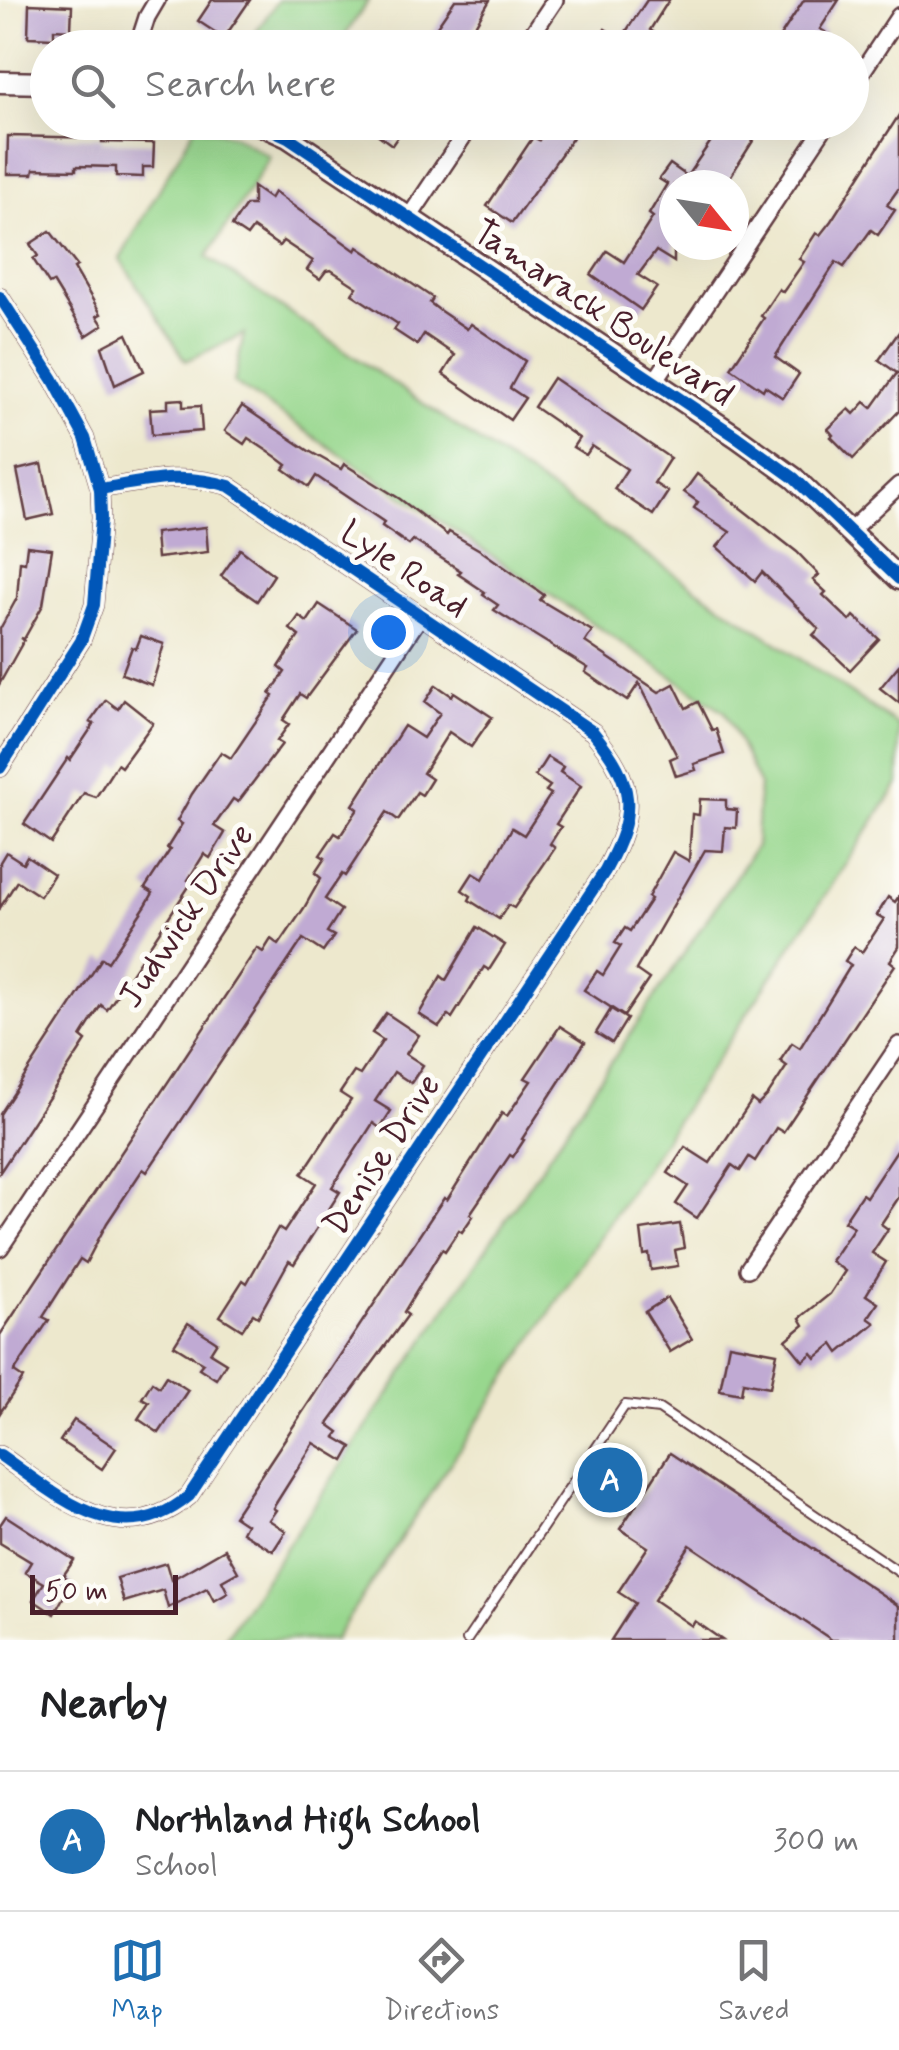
<!DOCTYPE html>
<html lang="en">
<head>
<meta charset="utf-8">
<style>
  :root { --surface:#fff; --page:#f2f2f2; --text:#202124; --muted:#757577; --line:#e0e0e0; --accent:#1f6fb2 }
  body { margin:0; font-family:Mynerve,sans-serif; background:var(--page); color:var(--text) }
  .compass { position:absolute; left:659px; top:170px; width:90px; height:90px; border-radius:50%; background:var(--surface); box-shadow:0 10px 40px #0002; rotate:120deg }
  .scale { position:absolute; left:30px; bottom:25px; width:148px; box-sizing:border-box; padding-left:10px; border:5px solid #4a1f2b; border-top:0; font-size:28px; line-height:35px; white-space:nowrap; color:#4a1f2b; -webkit-text-stroke:8px #fdfcf7; paint-order:stroke }
  .you { position:absolute; left:388px; top:632px; width:35px; height:35px; margin:-25px; border:8px solid #fff; border-radius:50%; background:#1a73e8; box-shadow:0 0 0 15px #1a73e833 }
  .badge { display:grid; place-items:center; width:65px; height:65px; border-radius:50%; background:var(--accent); color:#fff; font-size:32px; font-weight:700 }
  .pin { position:absolute; translate:-50% -50%; border:5px solid #fff; box-shadow:0 2px 10px #0006 }
  .list { margin:0; padding:0; list-style:none }
  h2 { display:flex; justify-content:space-between; align-items:center; height:130px; margin:0; padding:0 40px; font-size:42px }
  h2 small { font-size:32px; font-weight:400; color:var(--muted) }
  .list li { display:grid; grid-template-columns:65px 1fr auto; gap:30px; align-items:center; box-sizing:border-box; height:140px; padding:0 40px; border-top:2px solid var(--line) }
  .list b { display:block; font-size:38px; white-space:nowrap }
  .list p { margin:0; font-size:32px; white-space:nowrap; color:var(--muted) }
  .list em { font-size:32px; font-style:normal; color:var(--muted) }
  .icon { flex:none; width:55px; height:55px; fill:none; stroke:currentColor; stroke-width:2; stroke-linecap:round; stroke-linejoin:round }
  .map { position:relative; flex:none; width:899px; height:1640px; overflow:hidden }
  .search { position:absolute; background:var(--surface); box-shadow:0 10px 40px #0002; left:30px; right:30px; top:30px; height:110px; display:flex; align-items:center; gap:25px; box-sizing:border-box; padding:0 35px; border-radius:55px; color:var(--muted); font-size:38px }
  .sheet { height:270px; background:var(--surface) }
  nav { display:flex; justify-content:space-around; align-items:center; box-sizing:border-box; height:140px; border-top:2px solid var(--line); background:var(--surface); font-size:28px; color:var(--muted) }
  nav a { display:grid; justify-items:center; gap:5px }
  nav .on { color:var(--accent) }
  .map>svg:first-child { display:block }
  .green { fill:#98d78e; stroke:#717b5c; stroke-width:2.5 }
  .building { fill:#c0aad3 }
  .lines { fill:none; stroke-linecap:round; stroke-linejoin:round }
  .service-casing { stroke:#623d43; stroke-width:12 }
  .minor-casing { stroke:#623d43; stroke-width:20 }
  .tertiary-casing { stroke:#623d43; stroke-width:25 }
  .service { stroke:#fff; stroke-width:8 }
  .minor { stroke:#fff; stroke-width:15 }
  .tertiary { stroke:#fff; stroke-width:20 }
  .cycleway-casing { stroke:#fdfcf7; stroke-width:19 }
  .cycleway { stroke:#0057b8; stroke-width:12 }
  .labels { text-anchor:middle; stroke-width:10; stroke-linejoin:round; paint-order:stroke }
  .street-label { font-size:35px; fill:#4a1f2b; stroke:#fdfcf7 }
</style>
</head>
<body>
<div class="map">
<svg width="899" height="1640" viewBox="0 0 899 1640">
  <rect width="100%" height="100%" fill="#fdfcf7"/>
  <filter id="ink" filterUnits="userSpaceOnUse"><feTurbulence type="fractalNoise" baseFrequency=".01" numOctaves="2"/><feDisplacementMap in="SourceGraphic" scale="20" xChannelSelector="R" yChannelSelector="G"/><feConvolveMatrix kernelMatrix="1 2 1 2 8 2 1 2 1" color-interpolation-filters="sRGB"/></filter>
  <filter id="wash" filterUnits="userSpaceOnUse"><feTurbulence type="fractalNoise" baseFrequency=".0048" numOctaves="4" result="noise"/><feDisplacementMap in="SourceGraphic" scale="40" xChannelSelector="R" yChannelSelector="G"/><feGaussianBlur stdDeviation="2.25" result="paint"/><feColorMatrix in="noise" values="0 0 0 0 0 0 0 0 0 0 0 0 0 0 0 0 0 1.4 0 .05"/><feComposite in="paint" operator="in"/></filter>
  <g filter="url(#wash)">
    <rect width="100%" height="100%" fill="#ede8cd"/>
    <g class="green">
      <path d="M278 0H369L337 47H246Z"/>
      <path d="M196 125 234 136 270 157 207 257 899 726V783L334 1640H224L756 846 759 784 725 712 234 383 244 334 186 361 120 259Z"/>
    </g>
    <g id="blocks">
      <g class="building">
        <path d="M212 0H250L224 38 198 21Z"/>
        <path d="M455 0H490L462 48H422Z"/>
        <path d="M647 0H669L650 30 659 36 652 48H593L605 29 621 39Z"/>
        <path d="M804 0H839L820 29 825 32 815 48H793L779 38Z"/>
        <path d="M29 4 72 6 71 30 54 29V38L28 37Z"/>
        <path d="M899 115V188L887 205 895 210 878 235 871 230 844 267 836 262 775 357 799 374 783 398 765 386 763 390 731 368 764 318 761 316 779 289 783 292 804 262 799 259 816 233 820 235 831 221Z"/>
        <path d="M361 122H408L392 145Z"/>
        <path d="M550 122H584L512 223 487 206 533 137 539 140Z"/>
        <path d="M712 122H765L727 182 723 179 719 185H674V262L656 251 638 275 657 287 641 310 591 275 607 251 624 262 653 217 649 214 667 184 659 179 670 164 687 176 711 141 703 135Z"/>
        <path d="M8 136 102 138V142L154 143 153 167H143V177L116 176V167L76 166V170L34 169 33 174H7Z"/>
        <path d="M253 187 270 199 274 192 356 251 358 247 433 298 430 303 439 310 467 329 471 324 525 361 510 388 525 398 510 420 443 374 455 355 424 334 417 345 394 330 398 324 352 294 357 287 331 270 326 271 320 279 307 270 313 261 283 241 279 246 253 228 247 236 232 226 246 205H253Z"/>
        <path d="M50 231 77 266 74 268 101 314 97 316 103 325 86 336 53 282 49 284 33 259 38 256 30 244Z"/>
        <path d="M899 332V411L853 459 831 437 833 435 828 429 849 409 854 414 865 402 872 408 897 373 879 360Z"/>
        <path d="M127 334 144 371 115 385 102 347Z"/>
        <path d="M553 378 670 458 654 483 668 492 653 515 614 489 627 469 592 446 586 455 573 447 579 438 534 407Z"/>
        <path d="M183 399V407L200 406 202 431 152 435 150 409 168 408V400Z"/>
        <path d="M242 406 309 451 341 469 344 464 400 499 447 535 449 532 480 550 544 595 540 600 592 631 585 642 659 692 674 684 686 708 698 702 712 730 716 729 724 754 694 764 696 770 676 776 670 759 677 756 639 683 627 701 585 672 588 668 494 610 498 605 483 595 485 592 458 574 461 571 413 540 409 545 382 526 384 522 316 476 309 487 284 469 287 465 275 456 248 438 244 444 225 431Z"/>
        <path d="M42 464 53 514 27 520 17 470Z"/>
        <path d="M697 474 797 552 819 575 813 580 826 592 823 595 850 621 854 616 879 639 850 670 813 635 819 629 762 572 755 581 717 547 730 532 694 508 698 502 684 492Z"/>
        <path d="M206 527 208 552 157 558 155 533Z"/>
        <path d="M27 546 52 549 43 605 24 639 21 638 24 640 0 683V629L17 598 20 561 25 562Z"/>
        <path d="M240 549 274 575 257 601 221 576Z"/>
        <path d="M319 604 357 629 306 698 300 694 283 720 289 724 277 741 282 744 238 802 233 799 214 826 225 833 210 858 204 854 188 880 192 882 107 1010 101 1005 81 1037 86 1041 0 1172V1114L102 958 108 962 146 905 153 893 145 888 170 850 167 848 182 824 177 821 192 794 221 752 231 758 273 696 270 694 285 672 279 667 299 636 290 629 299 616 307 622Z"/>
        <path d="M141 636 164 644 152 685 122 674 132 647 136 649Z"/>
        <path d="M899 665V703L880 688Z"/>
        <path d="M436 685 452 696 454 692 492 717 471 747 449 732 423 773 432 779 422 795 417 792 398 820 387 812 345 876 342 874 325 899 341 910 327 932 334 936 323 952 303 939 147 1172 143 1169 107 1223 86 1263 80 1259 43 1317 49 1320 14 1372 23 1378 0 1413V1335L257 948 263 952 271 939 279 945 304 908 321 878 315 873 325 858 320 855 335 833 340 836 358 809 353 805 404 726 423 738 440 713 425 702Z"/>
        <path d="M106 700 118 709 124 700 153 723 121 767 117 764 96 797 84 793 51 843 24 824 68 758 70 760 94 724 90 722Z"/>
        <path d="M547 757 563 767 560 772 581 786 556 824 561 827 550 844 555 848 514 908 508 905 499 919 469 900 471 896 462 890 473 873 483 879 512 828 524 835 551 794 546 791 550 786 535 776Z"/>
        <path d="M700 799 726 800V809L737 810 736 828 725 827 723 851 705 850 636 970 649 979 624 1016 584 990 597 971 603 975 621 946 615 943 625 928 630 931 651 899 648 897 673 852 689 861 692 814 699 815Z"/>
        <path d="M6 852 23 863 27 856 54 874 40 896 17 881 0 908V862Z"/>
        <path d="M899 896V947L890 961 895 965 783 1132 776 1128 755 1161 749 1157 740 1171 732 1165 697 1218 676 1204 688 1186 668 1173 685 1147 710 1163 752 1100 758 1105 768 1095 787 1066 780 1061 792 1043 800 1048 851 965 845 961 854 947 862 952 884 919 877 915 888 897 895 902Z"/>
        <path d="M477 927 505 945 489 970 484 967 452 1018 448 1015 439 1027 419 1014 441 976 446 980Z"/>
        <path d="M611 1009 627 1019 612 1043 596 1033Z"/>
        <path d="M386 1013 419 1035 406 1054 423 1065 411 1083 394 1072 375 1101 391 1111 380 1128 373 1123 332 1187 340 1192 294 1264 289 1261 258 1317 253 1314 242 1330 220 1316 243 1280 247 1283 278 1228 284 1232 316 1183 302 1174 351 1100 340 1093 354 1072 360 1075 383 1040 372 1033Z"/>
        <path d="M560 1026 585 1042 522 1139 524 1140 513 1157 510 1155 470 1214 473 1216 462 1232 459 1230 445 1251 442 1249 404 1312 408 1315 328 1424 339 1432 335 1437 352 1447 344 1461 314 1443 273 1508 276 1510 269 1520 286 1531 273 1551 242 1532 246 1524 234 1516 444 1198 447 1200 502 1113 507 1116 531 1081 525 1078Z"/>
        <path d="M899 1147V1197L881 1224 888 1229 872 1253 886 1262 866 1295 878 1303 868 1318 875 1323 839 1353 833 1344 816 1358 812 1353 803 1361 786 1340 804 1325 800 1318 830 1294 845 1271 831 1261 854 1227 844 1221 862 1194 866 1197Z"/>
        <path d="M680 1224 684 1248 675 1250 678 1266 651 1270 649 1254 644 1255 641 1230Z"/>
        <path d="M667 1298 692 1339 670 1352 645 1312Z"/>
        <path d="M188 1323 217 1342 210 1353 226 1363 216 1379 199 1368 203 1363 174 1345Z"/>
        <path d="M729 1344 777 1353 770 1387 743 1382 741 1394 720 1390Z"/>
        <path d="M166 1376 188 1390 159 1433 138 1419 149 1402 142 1398 152 1382 159 1387Z"/>
        <path d="M74 1420 116 1448 102 1469 60 1441Z"/>
        <path d="M670 1453 899 1606V1640H832L690 1545 654 1600 692 1626 695 1621 722 1640H611L635 1603 618 1592 648 1547 620 1529Z"/>
        <path d="M6 1516 74 1560 63 1576 72 1582 54 1614 33 1600 44 1583 25 1572 31 1562 0 1543V1525Z"/>
        <path d="M225 1549 238 1572 222 1581 228 1593 214 1601 207 1588 168 1608 163 1590 124 1602 117 1578 166 1563 171 1580Z"/>
      </g>
    </g>
  </g>
  <g filter="url(#ink)">
    <use href="#blocks" fill-opacity="0" stroke="#623d43" stroke-width="2.5"/>
    <g class="lines">
      <g class="service-casing">
        <path id="service" d="M467 1640 625 1405 659 1409 899 1572"/>
      </g>
      <g class="minor-casing">
        <g id="minor">
          <path d="M137 48 147 17 157 0"/>
          <path d="M523 48 555 0"/>
          <path d="M852 87 899 16"/>
          <path d="M408 219 473 122"/>
          <path d="M0 297 53 379 85 438 100 489 101 518 94 605 81 641 0 768"/>
          <path d="M655 381 828 122"/>
          <path d="M851 530 899 485"/>
          <path d="M0 1248 421 615"/>
          <path d="M748 1269 899 1045"/>
          <path d="M0 1455C60 1497 120 1554 189 1496L605 871C637 812 636 785 593 732L229 486C182 472 147 481 100 489"/>
        </g>
      </g>
      <g class="tertiary-casing">
        <g id="tertiary">
          <path d="M0 82 48 83"/>
          <path d="M255 122 288 137 737 437 794 478 899 579"/>
        </g>
      </g>
      <use href="#service" class="service"/>
      <use href="#minor" class="minor"/>
      <use href="#tertiary" class="tertiary"/>
      <g class="cycleway-casing">
        <g id="cycleway">
          <path d="M255 122 288 137 737 437 794 478 899 579"/>
          <path d="M0 297 53 379 85 438 100 489 101 518 94 605 81 641 0 768"/>
          <path d="M0 1455C60 1497 120 1554 189 1496L605 871C637 812 636 785 593 732L229 486C182 472 147 481 100 489"/>
        </g>
      </g>
      <use href="#cycleway" class="cycleway"/>
    </g>
  </g>
  <g class="labels">
    <g class="street-label">
      <text transform="translate(604 312) rotate(34)" y="12">Tamarack Boulevard</text>
      <text transform="translate(405 568) rotate(34)" y="12">Lyle Road</text>
      <text transform="translate(185 915) rotate(-56)" y="12">Judwick Drive</text>
      <text transform="translate(381 1154) rotate(-57)" y="12">Denise Drive</text>
    </g>
  </g>
</svg>
<svg class="compass" viewBox="-18 -18 36 36"><path d="M0-13l5 13h-10z" fill="#e53935"/><path d="M0 13l5-13h-10z" fill="#757577"/></svg>
<div class="scale">50 m</div>
<div class="you"></div>
<div class="pin badge" style="left:610px;top:1480px">A</div>
<div class="search"><svg class="icon" aria-label="search" viewBox="0 0 24 24"><circle cx="10" cy="10" r="6"/><path d="M15 15l6 6"/></svg>Search here</div>
</div>
<section class="sheet">
<h2>Nearby<small></small></h2>
<ul class="list">
<li><span class="badge">A</span><div><b>Northland High School</b><p>School</p></div><em>300 m</em></li>
</ul>
</section>
<nav>
<a class="on"><svg class="icon" aria-label="map" viewBox="0 0 24 24"><path d="M3 6l6-2 6 2 6-2v14l-6 2-6-2-6 2zM9 4v14M15 6v14"/></svg>Map</a>
<a><svg class="icon" aria-label="directions" viewBox="0 0 24 24"><path d="M12 3l9 9-9 9-9-9zM9 14v-3h6M13 9l2 2-2 2"/></svg>Directions</a>
<a><svg class="icon" aria-label="saved" viewBox="0 0 24 24"><path d="M7 4h10v16l-5-4-5 4z"/></svg>Saved</a>
</nav>
</body>
</html>
